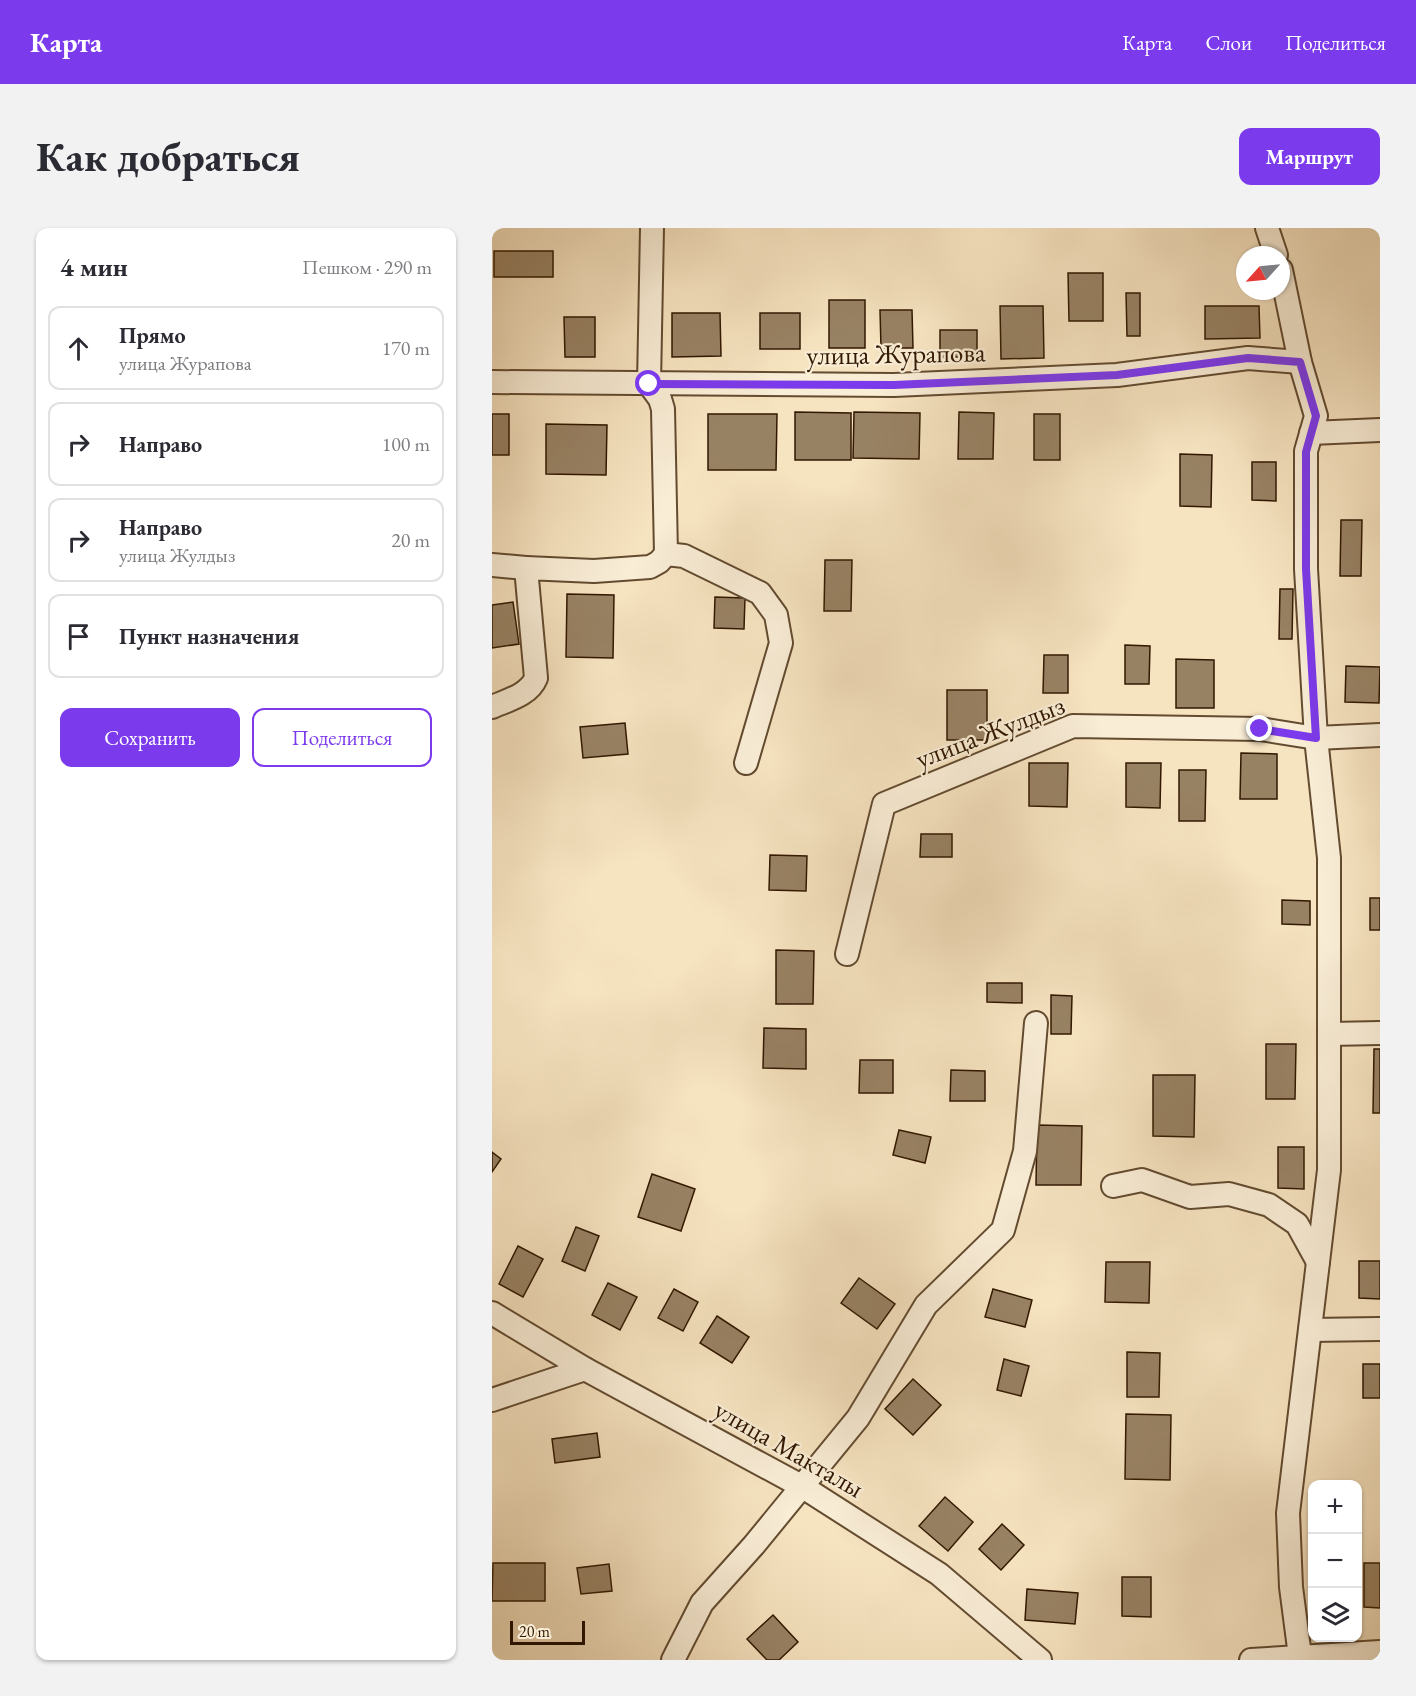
<!DOCTYPE html>
<html lang="ru">
<head>
<meta charset="utf-8">
<style>
  :root { --surface:#fff; --page:#f2f2f3; --text:#2b2b33; --muted:#7c7c81; --line:#e1e1e2; --accent:#7c3aed }
  body { margin:0; font-family:"EB Garamond",serif; background:var(--page); color:var(--text) }
  .controls { position:absolute; right:18px; bottom:18px; display:grid; overflow:hidden; border-radius:12px; box-shadow:0 2px 4px #0004 }
  .controls button { width:54px; height:54px; display:grid; place-items:center; padding:0; border:0; border-bottom:2px solid var(--line); background:var(--surface); color:var(--text); font:30px sans-serif }
  .compass { position:absolute; left:744px; top:18px; width:54px; height:54px; border-radius:50%; background:var(--surface); box-shadow:0 2px 4px #0004; rotate:243deg }
  .scale { position:absolute; left:18px; bottom:15px; width:75px; box-sizing:border-box; padding-left:6px; border:3px solid #321800; border-top:0; font-size:16px; line-height:21px; white-space:nowrap; color:#321800; -webkit-text-stroke:4px #f9edd6; paint-order:stroke }
  .stop { position:absolute; width:18px; height:18px; margin:-14px; border:4px solid #7c3aed; border-radius:50%; background:#fff }
  .stop.end { background:#7c3aed; border-color:#fff; box-shadow:0 2px 6px #0008 }
  .list { margin:0; padding:0; list-style:none }
  h2 { display:flex; justify-content:space-between; align-items:center; height:78px; margin:0; padding:0 24px; font-size:26px }
  h2 small { font-size:20px; font-weight:400; color:var(--muted) }
  .list li { display:grid; grid-template-columns:39px 1fr auto; gap:18px; align-items:center; box-sizing:border-box; height:84px; margin:0 12px 12px; padding:0 12px; border:2px solid var(--line); border-radius:12px }
  .list b { display:block; font-size:22px; white-space:nowrap }
  .list p { margin:0; font-size:20px; white-space:nowrap; color:var(--muted) }
  .list em { font-size:20px; font-style:normal; color:var(--muted) }
  .actions { display:flex; gap:12px; padding:18px 24px }
  .actions a { flex:1; padding:14px 0; border:2px solid var(--accent); border-radius:12px; text-align:center; font-size:21px; color:var(--accent) }
  .actions .main { background:var(--accent); color:#fff }
  .icon { flex:none; width:33px; height:33px; fill:none; stroke:currentColor; stroke-width:2; stroke-linecap:round; stroke-linejoin:round }
  .map { position:relative; flex:none; width:888px; height:1432px; overflow:hidden; border-radius:12px }
  header { display:flex; align-items:center; gap:36px; box-sizing:border-box; height:84px; padding:0 30px; background:var(--accent); color:#fff }
  header strong { font-size:28px }
  nav { display:flex; gap:33px; margin-inline-start:auto; font-size:21px }
  .intro { display:flex; align-items:center; justify-content:space-between; box-sizing:border-box; height:144px; padding:0 36px }
  h1 { margin:0; font-size:42px }
  .button { padding:15px 27px; border-radius:12px; background:var(--accent); color:#fff; font-size:21px; font-weight:700 }
  main { display:flex; gap:36px; padding:0 36px }
  aside { flex:1; background:var(--surface); border-radius:12px; box-shadow:0 2px 4px #0004 }
  .map>svg:first-child { display:block }
  .building { fill:#988264; stroke:#321800; stroke-width:1.5 }
  .lines { fill:none; stroke-linecap:round; stroke-linejoin:round }
  .minor-casing { stroke:#634b30; stroke-width:26 }
  .minor { stroke:#f9edd6; stroke-width:22 }
  .route { stroke:#7c3aed; stroke-width:8 }
  .labels { text-anchor:middle; stroke-width:4.5; stroke-linejoin:round; paint-order:stroke }
  .street-label { font-size:27px; fill:#321800; stroke:#f9edd6 }
</style>
</head>
<body>
<header>
<strong>Карта</strong>
<nav><a>Карта</a><a>Слои</a><a>Поделиться</a></nav>
</header>
<div class="intro"><h1>Как добраться</h1><a class="button">Маршрут</a></div>
<main>
<aside>
<h2>4 мин<small>Пешком · 290 m</small></h2>
<ul class="list">
<li><svg class="icon" aria-label="ahead" viewBox="0 0 24 24"><path d="M12 20V5M6 11l6-6 6 6"/></svg><div><b>Прямо</b><p>улица Журапова</p></div><em>170 m</em></li>
<li><svg class="icon" aria-label="right" viewBox="0 0 24 24"><path d="M7 20v-9h11M14 6l5 5-5 5"/></svg><div><b>Направо</b></div><em>100 m</em></li>
<li><svg class="icon" aria-label="right" viewBox="0 0 24 24"><path d="M7 20v-9h11M14 6l5 5-5 5"/></svg><div><b>Направо</b><p>улица Жулдыз</p></div><em>20 m</em></li>
<li><svg class="icon" aria-label="arrive" viewBox="0 0 24 24"><path d="M6 21V4h12l-3 4 3 4H6"/></svg><div><b>Пункт назначения</b></div></li>
</ul>
<div class="actions"><a class="main">Сохранить</a><a>Поделиться</a></div>
</aside>
<div class="map">
<svg width="888" height="1432" viewBox="0 0 888 1432">
  <rect width="100%" height="100%" fill="#f6e3c0"/>
  <filter id="stains"><feTurbulence type="fractalNoise" baseFrequency=".00333" numOctaves="4"/><feColorMatrix values="0 0 0 0 .2 0 0 0 0 .09 0 0 0 0 .02 0 0 0 .5 -.17"/></filter>
  <radialGradient id="worn" r=".72"><stop offset=".6" stop-color="#630" stop-opacity="0"/><stop offset="1" stop-color="#630" stop-opacity=".3"/></radialGradient>
  <g class="building">
    <rect x="2" y="23" width="59" height="26"/>
    <path d="M576 45H611V93H577Z"/>
    <path d="M634 65H648V108H635Z"/>
    <rect x="337" y="72" width="36" height="48"/>
    <path d="M508 78H551L552 130 509 131Z"/>
    <path d="M713 78H767L768 110 713 111Z"/>
    <path d="M388 82H420L421 120H389Z"/>
    <path d="M180 85H228L229 128 180 129Z"/>
    <rect x="268" y="85" width="40" height="36"/>
    <path d="M72 89H103V129H73Z"/>
    <rect x="448" y="102" width="37" height="27"/>
    <path d="M303 184 359 185V232H303Z"/>
    <path d="M362 184 428 185 427 231 361 230Z"/>
    <path d="M467 184 502 185 501 231H466Z"/>
    <rect x="0" y="186" width="17" height="41"/>
    <path d="M216 186H285L284 242H216Z"/>
    <rect x="542" y="186" width="26" height="46"/>
    <path d="M54 196 115 197 114 247 54 246Z"/>
    <path d="M688 226 720 227 719 279 688 278Z"/>
    <path d="M760 234H784V273L760 272Z"/>
    <path d="M849 292H870L869 348H848Z"/>
    <path d="M333 332H360L359 383H332Z"/>
    <path d="M788 361H801L800 411H787Z"/>
    <path d="M75 366 122 367 121 430 74 429Z"/>
    <path d="M223 369 253 370 252 401 222 400Z"/>
    <path d="M21 374 27 416 0 420V377Z"/>
    <path d="M633 417 658 418 657 456H633Z"/>
    <path d="M552 427H576V465H551Z"/>
    <path d="M684 431 722 432V480H684Z"/>
    <path d="M854 438 888 439 887 475 853 474Z"/>
    <rect x="455" y="462" width="40" height="50"/>
    <path d="M133 495 136 526 91 530 88 499Z"/>
    <path d="M749 525 785 526V571H748Z"/>
    <path d="M537 535H576L575 579 537 578Z"/>
    <path d="M634 535H669L668 580 634 579Z"/>
    <path d="M687 542H714L713 593H687Z"/>
    <path d="M429 606H460V629H428Z"/>
    <path d="M278 627 315 628 314 663 277 662Z"/>
    <rect x="878" y="670" width="10" height="32"/>
    <path d="M790 672 818 673V697L790 696Z"/>
    <path d="M284 722 322 723 321 776H284Z"/>
    <path d="M495 755H530V775L495 774Z"/>
    <path d="M559 767 580 768 579 806H559Z"/>
    <path d="M272 800 314 801V841L271 840Z"/>
    <path d="M774 816H804L803 871H774Z"/>
    <path d="M882 821H888V885H881Z"/>
    <path d="M368 832H401V865H367Z"/>
    <path d="M459 842 493 843V873H458Z"/>
    <path d="M661 847H703L702 909 661 908Z"/>
    <path d="M545 897 590 898 589 957H544Z"/>
    <path d="M407 902 439 909 433 935 401 927Z"/>
    <path d="M786 919H812V961L786 960Z"/>
    <path d="M0 924 9 931 0 944Z"/>
    <path d="M160 946 203 961 189 1003 146 989Z"/>
    <path d="M84 999 107 1008 93 1043 70 1033Z"/>
    <path d="M26 1018 51 1031 31 1069 7 1056Z"/>
    <path d="M867 1033H888V1071L867 1070Z"/>
    <path d="M614 1034H658L657 1075 613 1074Z"/>
    <path d="M367 1050 403 1076 385 1101 349 1075Z"/>
    <path d="M116 1055 145 1069 128 1102 100 1087Z"/>
    <path d="M182 1061 206 1074 191 1103 166 1090Z"/>
    <path d="M501 1061 540 1072 533 1099 493 1089Z"/>
    <path d="M225 1088 257 1109 240 1135 208 1115Z"/>
    <path d="M635 1124 668 1125 667 1169H635Z"/>
    <path d="M512 1131 537 1138 529 1168 505 1162Z"/>
    <rect x="871" y="1136" width="17" height="34"/>
    <path d="M421 1151 449 1177 421 1207 393 1181Z"/>
    <path d="M634 1186 679 1187 678 1252 633 1251Z"/>
    <path d="M105 1205 108 1229 63 1235 60 1211Z"/>
    <path d="M453 1269 481 1294 456 1323 427 1298Z"/>
    <path d="M510 1296 532 1317 509 1342 487 1321Z"/>
    <path d="M1 1335H53V1373H0Z"/>
    <path d="M872 1335H888V1380L872 1379Z"/>
    <path d="M117 1336 120 1363 89 1366 85 1340Z"/>
    <path d="M630 1349H659V1389L630 1388Z"/>
    <path d="M535 1361 586 1365 583 1396 533 1392Z"/>
    <path d="M281 1387 306 1414 287 1432H275L255 1411Z"/>
  </g>
  <g class="lines">
    <g class="minor-casing">
      <g id="minor">
        <path d="M775 0 784 27"/>
        <path d="M789 42 808 134 824 188 814 223V341L824 510 837 630V942L796 1285 799 1359 808 1428"/>
        <path d="M0 154 402 157 625 147 756 130 808 134"/>
        <path d="M819 205 888 202"/>
        <path d="M174 326 192 328 268 365 284 387 289 415 254 535"/>
        <path d="M0 337 34 340"/>
        <path d="M0 479C16 472 37 467 44 450L34 340 102 343 158 339 167 334 174 326 171 181 168 171 157 156 160 0"/>
        <path d="M355 726 392 576 581 498 768 501 824 510 888 507"/>
        <path d="M838 806 888 805"/>
        <path d="M621 958 650 952 698 969 737 966 777 977 805 996 826 1034"/>
        <path d="M0 1085 93 1141 311 1259 447 1346 548 1432"/>
        <path d="M818 1102 888 1101"/>
        <path d="M0 1172 93 1141"/>
        <path d="M181 1432 210 1375 262 1317 366 1190 434 1077 511 1002 533 923 544 795"/>
        <path d="M759 1432 888 1424"/>
      </g>
    </g>
    <use href="#minor" class="minor"/>
  </g>
  <g class="lines">
    <path class="route" d="M157 156 402 157 625 147 756 130 808 134 824 188 814 224V341L824 510 768 501"/>
  </g>
  <g class="labels">
    <g class="street-label">
      <text transform="translate(404 126) rotate(-1)" y="9">улица Журапова</text>
      <text transform="translate(498 504) rotate(-21)" y="9">улица Жулдыз</text>
      <text transform="translate(297 1221) rotate(30)" y="9">улица Макталы</text>
    </g>
  </g>
  <rect width="100%" height="100%" filter="url(#stains)"/>
  <rect width="100%" height="100%" fill="url(#worn)"/>
</svg>
<div class="controls">
<button>+</button>
<button>−</button>
<button><svg class="icon" aria-label="layers" viewBox="0 0 24 24"><path d="M12 4l9 5-9 5-9-5zM3 14l9 5 9-5"/></svg></button>
</div>
<svg class="compass" viewBox="-18 -18 36 36"><path d="M0-13l5 13h-10z" fill="#e53935"/><path d="M0 13l5-13h-10z" fill="#7c7c81"/></svg>
<div class="scale">20 m</div>
<div class="stop" style="left:157px;top:156px"></div>
<div class="stop end" style="left:768px;top:501px"></div>
</div>
</main>
</body>
</html>
